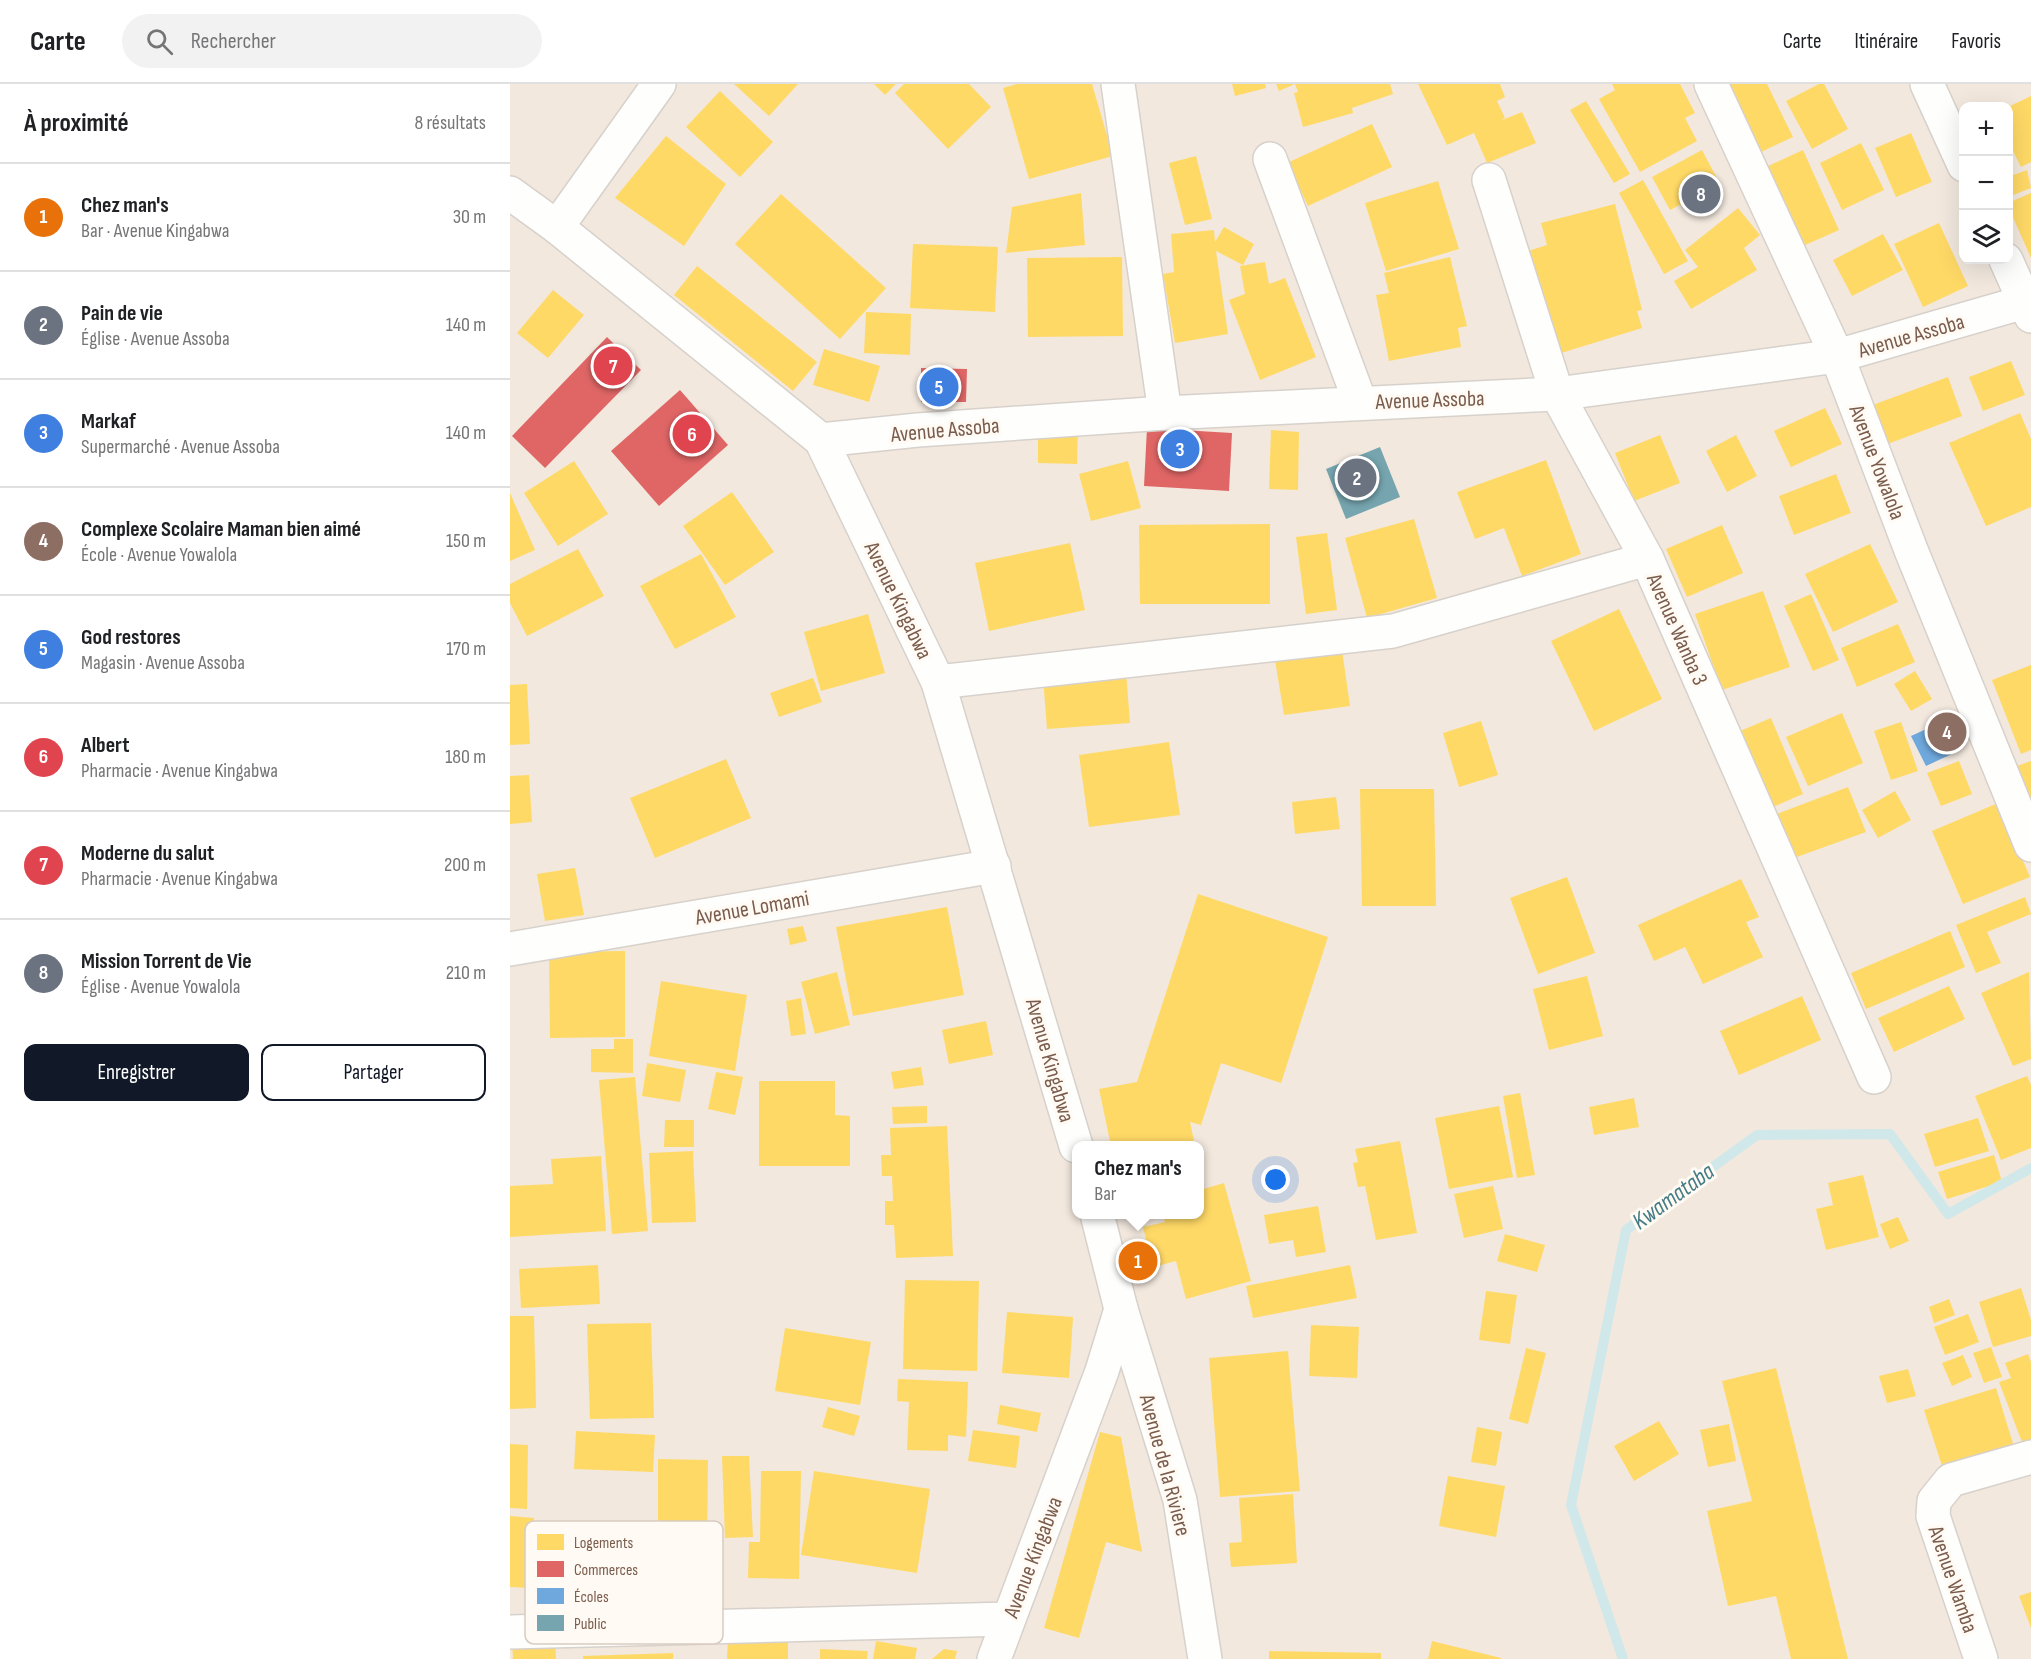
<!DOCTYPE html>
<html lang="fr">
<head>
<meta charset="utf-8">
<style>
  :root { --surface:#fff; --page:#f2f2f2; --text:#202124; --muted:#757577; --line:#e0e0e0; --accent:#111827 }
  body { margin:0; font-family:"Sofia Sans Condensed",sans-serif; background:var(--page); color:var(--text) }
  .controls { position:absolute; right:18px; top:18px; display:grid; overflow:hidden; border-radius:12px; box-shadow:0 6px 24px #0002 }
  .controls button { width:54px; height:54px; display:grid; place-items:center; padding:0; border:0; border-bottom:2px solid var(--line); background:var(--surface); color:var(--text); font:30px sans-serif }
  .you { position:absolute; left:766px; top:1096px; width:21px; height:21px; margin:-15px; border:4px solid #fff; border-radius:50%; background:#1a73e8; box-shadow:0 0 0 9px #1a73e833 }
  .badge { display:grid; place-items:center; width:39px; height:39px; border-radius:50%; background:var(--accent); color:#fff; font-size:20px; font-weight:700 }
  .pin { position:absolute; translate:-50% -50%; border:3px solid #fff; box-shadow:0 2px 6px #0006 }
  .popup { position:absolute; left:562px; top:1057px; width:132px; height:78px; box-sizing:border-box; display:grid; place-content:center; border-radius:12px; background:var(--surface); filter:drop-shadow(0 2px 4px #0005); font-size:20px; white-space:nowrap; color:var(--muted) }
  .popup b { font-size:22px; color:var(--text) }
  .popup::after { content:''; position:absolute; left:50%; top:100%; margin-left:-12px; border:12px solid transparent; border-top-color:var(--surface) }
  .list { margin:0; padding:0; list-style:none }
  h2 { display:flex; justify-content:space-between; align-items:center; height:78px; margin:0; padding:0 24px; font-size:26px }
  h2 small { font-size:20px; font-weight:400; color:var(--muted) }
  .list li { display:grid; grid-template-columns:39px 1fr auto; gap:18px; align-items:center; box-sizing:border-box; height:108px; padding:0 24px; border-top:2px solid var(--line) }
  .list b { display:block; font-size:22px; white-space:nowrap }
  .list p { margin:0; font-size:20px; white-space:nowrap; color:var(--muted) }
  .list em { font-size:20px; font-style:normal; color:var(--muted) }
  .actions { display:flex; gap:12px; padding:18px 24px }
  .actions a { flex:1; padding:14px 0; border:2px solid var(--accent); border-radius:12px; text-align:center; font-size:21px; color:var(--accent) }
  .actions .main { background:var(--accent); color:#fff }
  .icon { flex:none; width:33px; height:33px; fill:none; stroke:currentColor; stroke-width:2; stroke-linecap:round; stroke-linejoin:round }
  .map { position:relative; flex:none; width:1521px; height:1575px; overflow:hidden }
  header { display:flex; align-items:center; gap:36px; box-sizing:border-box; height:84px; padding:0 30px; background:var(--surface); border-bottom:2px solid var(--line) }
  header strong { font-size:28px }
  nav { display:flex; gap:33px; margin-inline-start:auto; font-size:21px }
  .search { width:420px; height:54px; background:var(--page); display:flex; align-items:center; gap:15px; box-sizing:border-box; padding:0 21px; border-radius:33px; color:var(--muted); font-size:22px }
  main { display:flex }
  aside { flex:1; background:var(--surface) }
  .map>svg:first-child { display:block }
  .residential { fill:#f2e8de; fill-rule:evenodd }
  .homes { fill:#ffd966 }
  .shops { fill:#e06666 }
  .schools { fill:#6fa8dc }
  .public { fill:#76a5af }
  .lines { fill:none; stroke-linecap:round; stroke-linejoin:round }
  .stream { stroke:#d0e8ea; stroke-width:10 }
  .minor-casing { stroke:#d7d1cb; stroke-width:36 }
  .minor { stroke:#fefefd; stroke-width:33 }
  .labels { text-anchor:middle; stroke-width:6; stroke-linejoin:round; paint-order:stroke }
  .street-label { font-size:22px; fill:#7a5c4d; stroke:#fffaf3 }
  .water-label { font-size:24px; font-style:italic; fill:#437c86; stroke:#fffaf3 }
  .key { fill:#fffaf3; stroke:#d7cbc1; stroke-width:1.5 }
  .key-label { font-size:16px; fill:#7a5c4d }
</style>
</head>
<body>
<header>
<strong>Carte</strong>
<div class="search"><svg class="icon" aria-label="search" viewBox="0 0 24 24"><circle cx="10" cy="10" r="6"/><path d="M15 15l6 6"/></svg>Rechercher</div>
<nav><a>Carte</a><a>Itinéraire</a><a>Favoris</a></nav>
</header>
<main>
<aside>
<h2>À proximité<small>8 résultats</small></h2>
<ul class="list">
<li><span class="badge" style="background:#e8710a">1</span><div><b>Chez man's</b><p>Bar · Avenue Kingabwa</p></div><em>30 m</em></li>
<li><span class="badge" style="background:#6b7280">2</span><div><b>Pain de vie</b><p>Église · Avenue Assoba</p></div><em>140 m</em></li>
<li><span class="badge" style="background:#3f7fe0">3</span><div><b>Markaf</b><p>Supermarché · Avenue Assoba</p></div><em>140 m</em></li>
<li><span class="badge" style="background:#8d6e63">4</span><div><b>Complexe Scolaire Maman bien aimé</b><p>École · Avenue Yowalola</p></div><em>150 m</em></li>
<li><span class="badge" style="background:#3f7fe0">5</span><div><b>God restores</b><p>Magasin · Avenue Assoba</p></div><em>170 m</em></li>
<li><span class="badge" style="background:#e0444e">6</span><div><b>Albert</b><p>Pharmacie · Avenue Kingabwa</p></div><em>180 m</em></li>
<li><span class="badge" style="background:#e0444e">7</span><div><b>Moderne du salut</b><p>Pharmacie · Avenue Kingabwa</p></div><em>200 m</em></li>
<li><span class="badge" style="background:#6b7280">8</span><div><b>Mission Torrent de Vie</b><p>Église · Avenue Yowalola</p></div><em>210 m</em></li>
</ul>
<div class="actions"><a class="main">Enregistrer</a><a>Partager</a></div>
</aside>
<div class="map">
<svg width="1521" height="1575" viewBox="0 0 1521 1575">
  <rect width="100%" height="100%" fill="#f9f5f0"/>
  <path class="residential" d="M0 0H1521V1575H0ZM1454 22H1498V176H1454ZM566 1062H690V1130H566Z"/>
  <g class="homes">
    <path d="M224 0H288L259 32Z"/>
    <path d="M364 0H386L375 11Z"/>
    <path d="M394 0H459L481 23 438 65 385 9Z"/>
    <path d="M507 0H582L603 72 519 95 493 4Z"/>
    <path d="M722 0H755L756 4 725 12Z"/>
    <path d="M766 0H880L883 10 842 24 843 29 793 43 784 9 788 8 785 0 769 7Z"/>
    <path d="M908 0H990L995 13 987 17 995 34 990 37 1012 28 1026 59 977 79 964 49 937 61Z"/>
    <path d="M1102 0H1170L1185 29 1175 34 1187 57 1130 88 1089 15 1105 6Z"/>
    <path d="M1217 0H1257L1283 53 1251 68Z"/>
    <path d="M1309 0H1314L1338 45 1302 65 1276 17Z"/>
    <path d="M210 7 263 58 230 93 176 43Z"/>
    <path d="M1521 12V78L1511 83 1498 57V23Z"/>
    <path d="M1076 17 1120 90 1104 99 1060 26Z"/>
    <path d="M862 40 882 83 798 122 777 79Z"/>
    <path d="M1401 49 1422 98 1386 113 1365 64Z"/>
    <path d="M156 52 216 100 174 162 105 114Z"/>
    <path d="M1351 59 1374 106 1332 126 1310 79Z"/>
    <path d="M1192 66 1210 100 1160 126 1142 93Z"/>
    <path d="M1293 66 1329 146 1293 162 1256 83Z"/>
    <path d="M686 72 702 135 675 141 659 79Z"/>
    <path d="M1517 86 1521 104 1498 113V93Z"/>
    <path d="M1133 96 1178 177 1154 190 1109 109Z"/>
    <path d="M928 97 949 165 876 187 855 119Z"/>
    <path d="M571 109 575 161 496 169 502 123Z"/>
    <path d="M1521 109V174L1498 122V119Z"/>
    <path d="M271 110 376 204 330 255 225 160Z"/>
    <path d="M1105 120 1132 226 1127 227 1132 244 1048 270 1015 168 1037 161 1031 139Z"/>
    <path d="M1228 124 1250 151 1234 164 1247 186 1181 225 1164 197 1188 183 1175 166Z"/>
    <path d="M1429 139 1458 202 1413 223 1384 160Z"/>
    <path d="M714 143 744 160 733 181 706 167 718 250 665 259 653 190 664 188 661 150 704 146 705 158Z"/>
    <path d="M1373 150 1393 186 1342 212 1323 176Z"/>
    <path d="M403 160 488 163 485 228 400 224Z"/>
    <path d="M612 173 613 252 518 253 517 174Z"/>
    <path d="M940 173 957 242 948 244 951 263 879 277 866 211 879 209 874 189Z"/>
    <path d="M755 178 759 200 775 194 806 273 750 296 719 216 735 210 730 182Z"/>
    <path d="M187 182 307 278 283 307 164 211Z"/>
    <path d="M43 206 74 231 38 274 7 249Z"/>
    <path d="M356 228 401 230 400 271 354 269Z"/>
    <path d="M314 265 370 282 359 318 303 301Z"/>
    <path d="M1501 277 1515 311 1473 327 1459 293Z"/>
    <path d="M1438 293 1452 332 1375 361 1360 322Z"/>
    <path d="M1315 324 1332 360 1281 383 1264 347Z"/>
    <path d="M1510 329 1521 355V423L1476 442 1439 359Z"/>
    <path d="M528 343 568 344 567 380 528 379Z"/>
    <path d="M761 346 789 348 788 406 759 405Z"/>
    <path d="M1150 351 1170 399 1124 417 1105 369Z"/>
    <path d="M1226 351 1247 392 1217 408 1196 367Z"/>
    <path d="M1036 376 1071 470 1012 492 994 444 965 455 947 408Z"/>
    <path d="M64 377 98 430 48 462 14 409Z"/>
    <path d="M618 377 631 424 581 437 569 390Z"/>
    <path d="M1326 390 1341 429 1284 451 1269 412Z"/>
    <path d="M222 408 264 468 215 501 173 442Z"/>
    <path d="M0 409 25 466 0 477Z"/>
    <path d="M904 435 927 514 857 534 835 454Z"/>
    <path d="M760 440V520H630L629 441Z"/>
    <path d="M1212 441 1233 489 1177 513 1156 465Z"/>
    <path d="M817 449 827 526 796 530 786 453Z"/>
    <path d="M560 459 575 526 479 547 465 479Z"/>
    <path d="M1360 460 1388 518 1323 548 1295 490Z"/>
    <path d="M68 465 94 512 17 552 0 519V500Z"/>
    <path d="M191 470 226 533 165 565 130 502Z"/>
    <path d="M1253 507 1280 583 1212 606 1185 530Z"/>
    <path d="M1301 510 1329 576 1303 587 1274 522Z"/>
    <path d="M1109 525 1152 615 1084 647 1041 557Z"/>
    <path d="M358 530 375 589 311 607 294 548Z"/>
    <path d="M1388 540 1405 578 1347 603 1331 564Z"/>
    <path d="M832 566 840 622 774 631 765 576Z"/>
    <path d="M1521 581V666L1511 670 1482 596Z"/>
    <path d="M1405 587 1422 615 1401 627 1384 600Z"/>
    <path d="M616 588 620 639 537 645 533 593Z"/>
    <path d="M303 594 312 618 269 633 260 609Z"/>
    <path d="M17 600 20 660 0 661V601Z"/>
    <path d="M1332 629 1353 679 1298 702 1276 653Z"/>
    <path d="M1261 634 1293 710 1256 726 1223 650Z"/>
    <path d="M971 637 988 691 949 703 933 649Z"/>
    <path d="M1391 638 1408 687 1381 696 1364 647Z"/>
    <path d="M659 658 670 731 579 743 569 671Z"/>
    <path d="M216 675 241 734 145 774 120 714Z"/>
    <path d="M1449 677 1462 710 1431 722 1417 689Z"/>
    <path d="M1521 677V727L1504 683Z"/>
    <path d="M19 691 22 738 0 740V692Z"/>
    <path d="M1338 703 1356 748 1284 774 1267 730Z"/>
    <path d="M850 705H924L926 822H852Z"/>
    <path d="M1385 707 1401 736 1368 754 1352 726Z"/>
    <path d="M826 713 830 745 785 750 782 718Z"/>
    <path d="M1488 719 1520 793 1453 820 1422 747Z"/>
    <path d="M65 784 74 831 35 837 27 790Z"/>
    <path d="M1057 793 1085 869 1028 890 1000 814Z"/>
    <path d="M1231 795 1249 833 1236 838 1253 873 1193 900 1175 863 1144 877 1128 841Z"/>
    <path d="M688 810 818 853 771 999 711 979 691 1041 680 1038 685 1062H601L589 1005 627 998Z"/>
    <path d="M1515 813 1521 830 1477 848 1491 879 1466 889 1446 841Z"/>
    <path d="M437 823 454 911 343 932 326 843Z"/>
    <path d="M293 842 297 857 280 861 277 845Z"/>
    <path d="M1440 847 1455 883 1356 925 1341 889Z"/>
    <path d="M115 867V953L40 954 39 868Z"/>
    <path d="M327 888 340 941 305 950 291 898Z"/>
    <path d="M1519 888 1521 975 1503 982 1471 909Z"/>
    <path d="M1077 892 1093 952 1039 966 1023 905Z"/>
    <path d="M151 897 237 911 225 987 139 972Z"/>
    <path d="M1439 902 1455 935 1384 968 1368 934Z"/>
    <path d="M1292 912 1311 956 1229 991 1210 947Z"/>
    <path d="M291 914 296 950 281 952 276 917Z"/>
    <path d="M476 937 483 971 439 980 432 946Z"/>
    <path d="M104 955H123V989L81 988V965H104Z"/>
    <path d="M137 979 176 986 170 1018 132 1012Z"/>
    <path d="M411 983 414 1001 384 1005 381 988Z"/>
    <path d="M206 988 233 993 225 1031 198 1025Z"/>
    <path d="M1517 992 1521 1001V1064L1491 1076 1465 1012Z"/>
    <path d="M125 993 138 1147 102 1150 89 996Z"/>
    <path d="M249 997H325V1031L340 1032V1082H249Z"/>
    <path d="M1010 1009 1025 1091 1007 1094 993 1012Z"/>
    <path d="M1124 1014 1129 1043 1084 1051 1079 1023Z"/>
    <path d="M417 1022V1039L383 1040 382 1023Z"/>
    <path d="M989 1022 1003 1093 939 1105 925 1034Z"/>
    <path d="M1468 1034 1479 1067 1425 1083 1414 1050Z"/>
    <path d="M155 1036H184V1063H154Z"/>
    <path d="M437 1042 443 1172 386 1174 384 1141H375V1117H383L382 1092H372L371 1071H381L380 1044Z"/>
    <path d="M890 1057 907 1149 866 1156 855 1102 848 1103 843 1079 848 1078 845 1065Z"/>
    <path d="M183 1067 186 1138 142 1139 139 1069Z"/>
    <path d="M1484 1071 1492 1098 1437 1115 1428 1088Z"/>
    <path d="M91 1072 96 1147 0 1153V1102L43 1100 41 1075Z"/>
    <path d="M1353 1091 1369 1153 1316 1166 1306 1125 1323 1121 1318 1099Z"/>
    <path d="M714 1099 741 1197 676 1215 666 1177 643 1183 633 1143 655 1138 653 1130H690V1106Z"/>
    <path d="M983 1102 993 1145 954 1154 944 1110Z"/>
    <path d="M808 1122 816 1168 786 1173 783 1156 759 1160 754 1131Z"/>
    <path d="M1388 1133 1399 1157 1380 1165 1370 1140Z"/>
    <path d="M995 1150 1035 1161 1027 1188 987 1177Z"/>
    <path d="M88 1181 90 1220 11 1224 9 1185Z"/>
    <path d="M840 1181 847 1214 743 1234 736 1202Z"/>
    <path d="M395 1196 469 1197 467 1287 393 1285Z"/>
    <path d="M1511 1204 1521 1236V1252L1483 1263 1469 1218Z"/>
    <path d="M976 1207 1007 1211 1000 1260 969 1256Z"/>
    <path d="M1439 1215 1445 1231 1424 1239 1419 1223Z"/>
    <path d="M497 1228 563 1233 559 1294 492 1289Z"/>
    <path d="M1458 1230 1469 1258 1435 1271 1424 1243Z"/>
    <path d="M0 1232H24L26 1324 0 1325Z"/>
    <path d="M141 1239 144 1334 80 1335 77 1240Z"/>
    <path d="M801 1241 849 1243 847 1294 799 1292Z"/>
    <path d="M275 1244 361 1258 350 1321 265 1307Z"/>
    <path d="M1481 1263 1492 1293 1474 1299 1463 1269Z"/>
    <path d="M1016 1264 1036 1269 1018 1340 999 1335Z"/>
    <path d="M778 1267 790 1407 710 1413 699 1274Z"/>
    <path d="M1518 1270 1521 1278V1369L1517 1371 1489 1298 1501 1294 1495 1279Z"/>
    <path d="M1453 1271 1462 1293 1442 1302 1432 1279Z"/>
    <path d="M1266 1284 1338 1575H1281L1266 1512 1218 1522 1197 1427 1242 1417 1212 1297Z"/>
    <path d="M1398 1285 1406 1312 1377 1319 1369 1292Z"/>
    <path d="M388 1295 458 1298 456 1353 438 1351V1367L397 1366 399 1318 387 1317Z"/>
    <path d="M1486 1304 1504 1363 1433 1385 1414 1326Z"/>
    <path d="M490 1321 531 1329 527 1348 487 1340Z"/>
    <path d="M318 1323 350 1332 344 1352 312 1343Z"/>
    <path d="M1149 1337 1169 1370 1124 1397 1104 1362Z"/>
    <path d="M1219 1340 1226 1377 1198 1383 1190 1346Z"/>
    <path d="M967 1343 992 1348 986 1382 961 1378Z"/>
    <path d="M463 1346 510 1352 506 1384 458 1377Z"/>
    <path d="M66 1347 145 1351 143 1388 64 1385Z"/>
    <path d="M590 1348 611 1353 632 1468 596 1458 569 1554 534 1544Z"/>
    <path d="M0 1360 18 1361 17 1425 0 1424Z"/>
    <path d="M212 1372H239L243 1453 215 1454Z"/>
    <path d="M148 1375 198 1376 197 1470H148Z"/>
    <path d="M251 1387H291L289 1495 238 1494 239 1458H250Z"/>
    <path d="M304 1387 420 1405 407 1489 291 1471Z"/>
    <path d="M938 1392 995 1402 986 1453 929 1442Z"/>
    <path d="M783 1410 787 1479 721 1483 719 1459 732 1458 729 1414Z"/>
    <path d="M0 1432 24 1434 20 1504 0 1503Z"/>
    <path d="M1521 1508V1544L1509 1512Z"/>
    <path d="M218 1553 278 1555V1575H217Z"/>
    <path d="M45 1555 46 1575H3L2 1557Z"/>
    <path d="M366 1557 407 1564 405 1575H363Z"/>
    <path d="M922 1557 991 1574V1575H918Z"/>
    <path d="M310 1565 358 1567 357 1575H310Z"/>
    <path d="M434 1565 447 1567 445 1575H422Z"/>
    <path d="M759 1567 871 1569V1575H759Z"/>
    <path d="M163 1569V1575H73V1572Z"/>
  </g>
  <g class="shops">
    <path d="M97 253 131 286 35 384 2 352Z"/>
    <path d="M411 284 457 285 456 318H411Z"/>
    <path d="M170 306 218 361 149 422 101 367Z"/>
    <path d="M637 344 722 349 719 407 634 402Z"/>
  </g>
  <path class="schools" d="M1432 638 1446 668 1416 682 1401 652Z"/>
  <path class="public" d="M870 363 890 413 836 435 816 385Z"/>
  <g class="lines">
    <path class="stream" d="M1113 1575 1061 1421 1116 1146 1247 1051 1380 1050 1438 1130 1521 1084"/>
    <g class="minor-casing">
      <g id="minor">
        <path d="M608 0 655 329"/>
        <path d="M1201 0 1327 272 1401 466 1521 761"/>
        <path d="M1417 0 1454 81"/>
        <path d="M760 75 850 318"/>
        <path d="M979 96 1047 310 1137 475 1364 993"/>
        <path d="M0 109 47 143 311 356 428 598 566 1062"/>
        <path d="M47 143 149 0"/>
        <path d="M1496 176 1521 232"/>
        <path d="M311 356 408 346 655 329 1047 310 1327 272 1521 216"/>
        <path d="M428 598 883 547 1137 475"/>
        <path d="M0 865 484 782"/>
        <path d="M587 1130 611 1225 670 1416 695 1575"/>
        <path d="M0 1548 498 1535"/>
        <path d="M484 1575 592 1287 611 1225"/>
        <path d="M1471 1575 1423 1432 1424 1417 1441 1396 1521 1373"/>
      </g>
    </g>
    <use href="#minor" class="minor"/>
  </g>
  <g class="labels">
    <g class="street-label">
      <text transform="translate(1401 251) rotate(-16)" y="8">Avenue Assoba</text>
      <text transform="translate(920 315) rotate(-2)" y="8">Avenue Assoba</text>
      <text transform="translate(435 345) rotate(-5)" y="8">Avenue Assoba</text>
      <text transform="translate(1368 378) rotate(69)" y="8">Avenue Yowalola</text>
      <text transform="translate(389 516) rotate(64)" y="8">Avenue Kingabwa</text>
      <text transform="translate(1168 545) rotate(66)" y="8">Avenue Wanba 3</text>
      <text transform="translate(242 823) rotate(-10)" y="8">Avenue Lomami</text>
      <text transform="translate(541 976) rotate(74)" y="8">Avenue Kingabwa</text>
      <text transform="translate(656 1381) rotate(75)" y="8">Avenue de la Riviere</text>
      <text transform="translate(522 1473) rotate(-69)" y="8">Avenue Kingabwa</text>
      <text transform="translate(1444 1495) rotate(71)" y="8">Avenue Wamba</text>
    </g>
    <g class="water-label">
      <text transform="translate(1163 1112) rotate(-36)" y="8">Kwamataba</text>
    </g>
  </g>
  <rect x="15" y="1437" width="198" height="123" rx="9" class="key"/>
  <rect x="27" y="1450" width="27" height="16" fill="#ffd966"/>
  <rect x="27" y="1477" width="27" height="16" fill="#e06666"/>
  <rect x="27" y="1504" width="27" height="16" fill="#6fa8dc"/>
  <rect x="27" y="1531" width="27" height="16" fill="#76a5af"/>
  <g class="key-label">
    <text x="64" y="1464">Logements</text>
    <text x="64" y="1491">Commerces</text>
    <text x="64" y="1518">Écoles</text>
    <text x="64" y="1545">Public</text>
  </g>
</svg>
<div class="controls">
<button>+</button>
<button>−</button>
<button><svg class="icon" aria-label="layers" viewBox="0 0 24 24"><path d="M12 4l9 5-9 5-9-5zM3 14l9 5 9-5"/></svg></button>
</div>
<div class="you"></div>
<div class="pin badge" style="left:628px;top:1177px;background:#e8710a">1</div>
<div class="popup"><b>Chez man's</b>Bar</div>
<div class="pin badge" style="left:847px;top:394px;background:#6b7280">2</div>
<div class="pin badge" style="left:670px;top:365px;background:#3f7fe0">3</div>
<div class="pin badge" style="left:1437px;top:648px;background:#8d6e63">4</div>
<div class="pin badge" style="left:429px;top:303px;background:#3f7fe0">5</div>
<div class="pin badge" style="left:182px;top:350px;background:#e0444e">6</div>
<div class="pin badge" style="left:103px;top:282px;background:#e0444e">7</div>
<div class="pin badge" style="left:1191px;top:110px;background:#6b7280">8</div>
</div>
</main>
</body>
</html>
